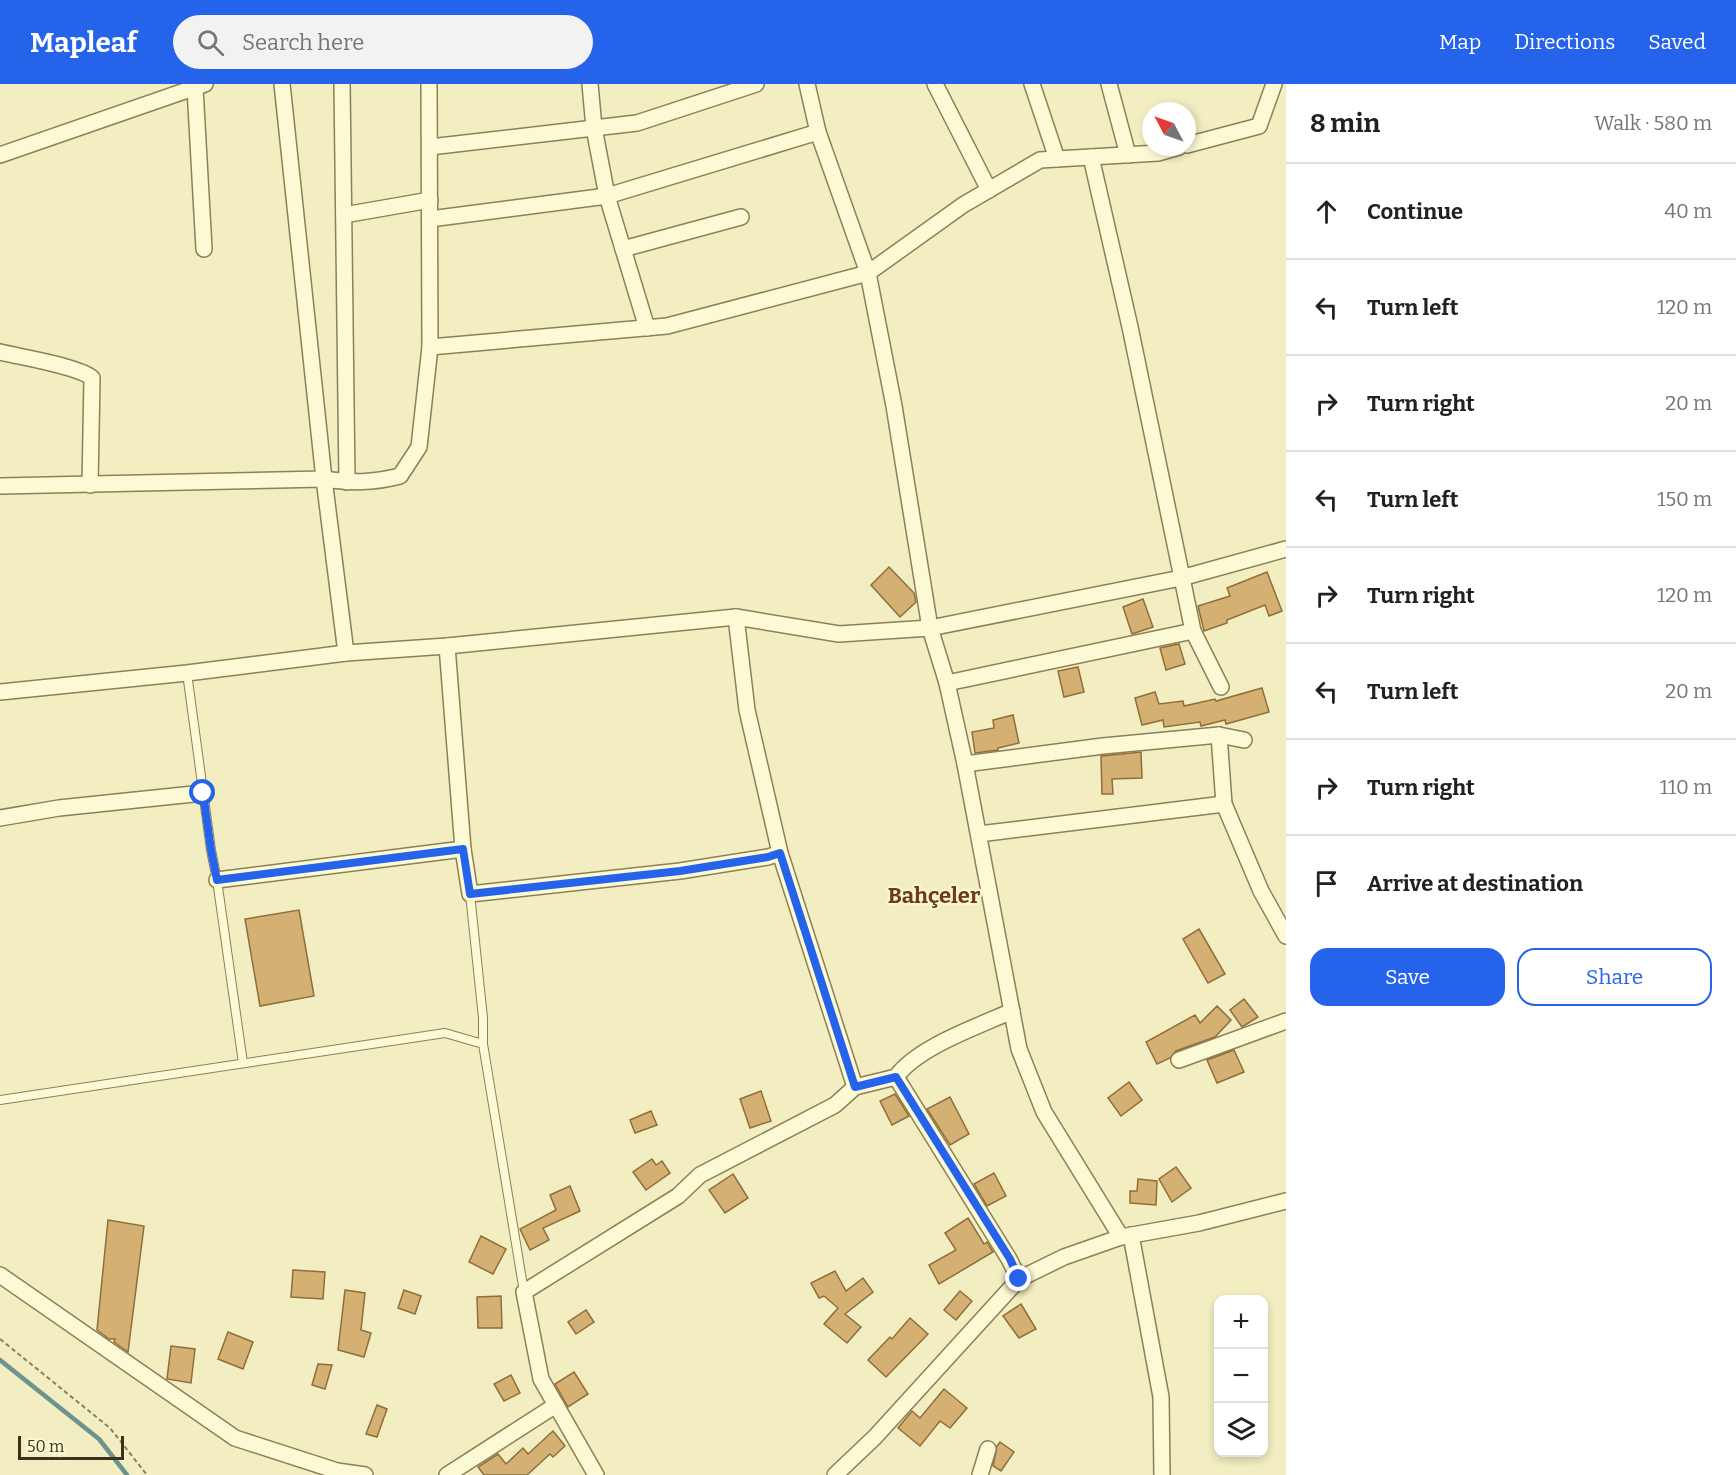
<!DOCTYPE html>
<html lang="en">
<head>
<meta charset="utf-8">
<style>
  :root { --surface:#fff; --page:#f2f2f2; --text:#202124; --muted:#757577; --line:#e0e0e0; --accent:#2563eb }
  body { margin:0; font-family:Bitter,serif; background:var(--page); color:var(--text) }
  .controls { position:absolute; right:18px; bottom:18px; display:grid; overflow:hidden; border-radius:12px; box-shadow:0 3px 9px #0003 }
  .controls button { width:54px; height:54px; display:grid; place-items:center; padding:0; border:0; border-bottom:2px solid var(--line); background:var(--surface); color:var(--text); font:30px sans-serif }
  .compass { position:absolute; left:1142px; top:18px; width:54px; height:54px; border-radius:50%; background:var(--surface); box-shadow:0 3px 9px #0003; rotate:311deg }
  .scale { position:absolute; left:18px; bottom:15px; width:106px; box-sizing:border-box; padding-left:6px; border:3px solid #3c321c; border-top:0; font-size:16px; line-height:21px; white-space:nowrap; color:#3c321c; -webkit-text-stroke:4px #f9f6d1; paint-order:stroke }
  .stop { position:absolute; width:18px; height:18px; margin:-14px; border:4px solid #2563eb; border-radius:50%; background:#fff }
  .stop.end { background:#2563eb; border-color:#fff; box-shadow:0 2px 6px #0008 }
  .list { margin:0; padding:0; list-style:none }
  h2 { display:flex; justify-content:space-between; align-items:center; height:78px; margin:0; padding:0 24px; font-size:26px }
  h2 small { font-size:20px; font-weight:400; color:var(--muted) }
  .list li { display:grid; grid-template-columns:39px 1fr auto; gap:18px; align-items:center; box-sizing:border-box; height:96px; padding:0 24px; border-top:2px solid var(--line) }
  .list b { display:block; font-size:22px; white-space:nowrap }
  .list em { font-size:20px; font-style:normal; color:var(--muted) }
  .actions { display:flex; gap:12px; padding:18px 24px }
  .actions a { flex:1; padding:14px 0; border:2px solid var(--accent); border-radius:18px; text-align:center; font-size:21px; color:var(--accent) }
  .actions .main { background:var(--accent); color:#fff }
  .icon { flex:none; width:33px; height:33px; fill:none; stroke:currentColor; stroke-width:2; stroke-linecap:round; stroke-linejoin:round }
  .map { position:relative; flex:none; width:1286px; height:1391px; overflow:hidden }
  header { display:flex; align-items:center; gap:36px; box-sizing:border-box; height:84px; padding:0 30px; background:var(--accent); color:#fff }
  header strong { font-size:28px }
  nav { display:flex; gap:33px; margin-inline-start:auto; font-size:21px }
  .search { width:420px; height:54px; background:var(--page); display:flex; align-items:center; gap:15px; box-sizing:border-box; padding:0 21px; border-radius:33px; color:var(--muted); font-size:22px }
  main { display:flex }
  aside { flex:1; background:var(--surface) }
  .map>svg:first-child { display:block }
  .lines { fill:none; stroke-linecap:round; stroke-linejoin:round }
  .stream { stroke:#6a9392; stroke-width:4.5 }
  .building { fill:#d4b073; stroke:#8f6e3a; stroke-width:1.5 }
  .service-casing { stroke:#8d7f56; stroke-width:10 }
  .minor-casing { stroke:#8d7f56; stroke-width:18 }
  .path { stroke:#8d7f56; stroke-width:2; stroke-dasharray:4.5 3; stroke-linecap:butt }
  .service { stroke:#fcf9d5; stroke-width:8 }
  .minor { stroke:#fcf9d5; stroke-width:15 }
  .route { stroke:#2563eb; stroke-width:8 }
  .labels { text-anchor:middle; stroke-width:4.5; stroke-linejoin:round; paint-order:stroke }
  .district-label { font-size:22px; font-weight:bold; fill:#6c3b17; stroke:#f9f6d1 }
</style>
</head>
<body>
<header>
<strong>Mapleaf</strong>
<div class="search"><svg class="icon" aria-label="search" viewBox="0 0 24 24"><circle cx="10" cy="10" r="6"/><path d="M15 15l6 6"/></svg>Search here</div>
<nav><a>Map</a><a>Directions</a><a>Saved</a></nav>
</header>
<main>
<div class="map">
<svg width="1286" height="1391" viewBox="0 0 1286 1391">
  <rect width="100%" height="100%" fill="#f2eec1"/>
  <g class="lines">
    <path class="stream" d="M0 1276 99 1355 127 1391"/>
  </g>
  <g class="building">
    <path d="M889 483 914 509 916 518 900 533 871 501Z"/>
    <path d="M1267 488 1282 527 1269 532 1265 521 1227 536V539L1204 547 1198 522 1230 512 1227 504Z"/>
    <path d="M1143 515 1153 543 1132 550 1123 523Z"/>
    <path d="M1179 560 1185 580 1166 586 1160 564Z"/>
    <path d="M1078 583 1084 608 1064 613 1058 587Z"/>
    <path d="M1262 604 1269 628 1226 640 1225 636 1201 642 1200 638 1164 643 1163 636 1142 641 1135 614 1155 608 1159 620 1183 617 1184 622 1215 615 1216 617Z"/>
    <path d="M1013 631 1019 659 998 664V666L975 669 972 648 994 644 993 636Z"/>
    <path d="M1141 668 1142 694 1112 695 1113 710H1102L1101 672Z"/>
    <path d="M299 826 314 912 260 922 245 835Z"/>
    <path d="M1199 845 1225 890 1208 899 1183 855Z"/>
    <path d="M1244 915 1258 933 1242 943 1230 926Z"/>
    <path d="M1217 922 1231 936 1215 953 1176 967 1170 974 1157 980 1146 958 1195 931 1200 939Z"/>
    <path d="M1234 966 1244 988 1217 999 1207 976Z"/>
    <path d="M1129 998 1142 1016 1121 1032 1108 1014Z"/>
    <path d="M761 1007 771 1037 750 1044 740 1015Z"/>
    <path d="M895 1010 909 1032 892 1041 880 1017Z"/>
    <path d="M950 1013 969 1050 950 1061 927 1025Z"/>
    <path d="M651 1027 657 1041 635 1049 630 1036Z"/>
    <path d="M652 1075 656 1081 662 1077 670 1089 646 1106 633 1088Z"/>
    <path d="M1176 1083 1191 1104 1172 1118 1159 1095Z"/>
    <path d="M994 1089 1006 1112 987 1122 974 1100Z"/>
    <path d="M733 1090 748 1114 725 1129 709 1106Z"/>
    <path d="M1138 1095 1157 1097 1156 1121 1130 1119V1107H1137Z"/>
    <path d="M570 1102 580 1127 543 1144 549 1156 530 1166 520 1145 556 1126 550 1111Z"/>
    <path d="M968 1134 984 1160 987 1158 993 1168 939 1200 929 1181 956 1166 945 1149Z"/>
    <path d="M108 1136 144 1142 128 1268 114 1258 115 1255H109L97 1246Z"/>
    <path d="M481 1152 506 1165 493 1190 469 1178Z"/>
    <path d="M293 1186 325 1188 323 1215 291 1213Z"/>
    <path d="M835 1187 846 1207 863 1194 873 1208 845 1230 861 1243 847 1259 824 1240 838 1224 824 1212 819 1214 811 1199Z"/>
    <path d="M345 1206 365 1209 361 1246 371 1249 364 1273 338 1266Z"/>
    <path d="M404 1206 421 1212 415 1230 398 1224Z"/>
    <path d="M960 1207 972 1217 956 1236 944 1226Z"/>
    <path d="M501 1212 502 1244H478L477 1213Z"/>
    <path d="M1021 1220 1036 1245 1019 1254 1003 1232Z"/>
    <path d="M586 1226 594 1238 576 1250 568 1238Z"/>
    <path d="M910 1234 928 1250 886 1293 868 1276 890 1253 892 1255Z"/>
    <path d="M228 1248 253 1258 243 1285 218 1275Z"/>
    <path d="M171 1262 195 1265 191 1299 167 1295Z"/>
    <path d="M318 1280 332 1281 325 1305 312 1301Z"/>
    <path d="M574 1288 588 1310 568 1323 555 1300Z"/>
    <path d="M511 1291 520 1309 504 1317 494 1300Z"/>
    <path d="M944 1305 967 1324 950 1344 940 1337 920 1362 898 1344 912 1327 920 1334Z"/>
    <path d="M377 1321 387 1325 377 1353 366 1350Z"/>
    <path d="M553 1347 565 1362 553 1373 550 1370 527 1391H484L478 1383 498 1370 506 1380 523 1364 528 1370Z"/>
    <path d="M1000 1358 1014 1368 1001 1387 993 1382 997 1362Z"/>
  </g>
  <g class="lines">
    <g class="service-casing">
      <g id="service">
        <path d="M187 589 211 766 217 796 243 979"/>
        <path d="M470 810 483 934V960"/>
        <path d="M0 1016 445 949 483 960 524 1208"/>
      </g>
    </g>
    <g class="minor-casing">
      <g id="minor">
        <path d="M282 0 324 395 346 569"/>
        <path d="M342 0 347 398"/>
        <path d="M590 0 594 44 607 112 647 244"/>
        <path d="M807 0 818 48 868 189 894 322 930 544 947 599 965 680 1019 965 1044 1028 1121 1153"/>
        <path d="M935 0 989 106"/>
        <path d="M1032 0 1057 75"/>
        <path d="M1109 0 1128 71"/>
        <path d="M195 4 204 165"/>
        <path d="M1187 61 1259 42 1274 0"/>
        <path d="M430 63 637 39 756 0"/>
        <path d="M0 71 205 0"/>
        <path d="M1091 73 1130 243 1193 547"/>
        <path d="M344 131 430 116"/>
        <path d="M430 135 607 112 818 48"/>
        <path d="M623 165 741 133"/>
        <path d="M430 263 667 242 868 189 963 121 1040 76 1158 69 1179 63"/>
        <path d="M0 268C20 273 78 282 92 294L90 401"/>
        <path d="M0 402 324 395C353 399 372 399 400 392L419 363 430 263 429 0"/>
        <path d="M736 533 747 626 780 769 855 1003"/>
        <path d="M447 562 463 765 470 810 680 787 768 773 780 769"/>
        <path d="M947 599 1193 547 1221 603"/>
        <path d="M0 608 187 589 346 569 447 562 736 533 839 550 930 544 1181 494 1286 465"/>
        <path d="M1219 651 1224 720 1261 807 1286 852"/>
        <path d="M965 680 1103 662 1219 651 1244 656"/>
        <path d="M0 734 59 724 203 709"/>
        <path d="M979 750 1224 720"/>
        <path d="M217 796 463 765"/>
        <path d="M1179 976 1286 937"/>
        <path d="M896 993 1009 1175 1019 1195"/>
        <path d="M1131 1151 1161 1313 1162 1391"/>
        <path d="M0 1191 235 1354 337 1387 365 1391"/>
        <path d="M447 1391 556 1321"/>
        <path d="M596 1391 541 1295 524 1208 678 1112 700 1091 835 1021 855 1003 896 993C917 963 979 942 1012 927"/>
        <path d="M835 1391 875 1353 1019 1195 1064 1173 1121 1153 1199 1139 1286 1117"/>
        <path d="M980 1391 988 1365"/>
      </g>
    </g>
    <path class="path" d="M0 1255 110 1344 147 1391"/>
    <use href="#service" class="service"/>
    <use href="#minor" class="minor"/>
  </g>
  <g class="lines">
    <path class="route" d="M203 709 211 766 217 796 463 765 470 810 680 787 768 773 780 769 855 1003 896 993 1010 1175 1019 1195"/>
  </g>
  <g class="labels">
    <g class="district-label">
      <text x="934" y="819">Bahçeler</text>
    </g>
  </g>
</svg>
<div class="controls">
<button>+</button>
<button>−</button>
<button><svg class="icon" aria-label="layers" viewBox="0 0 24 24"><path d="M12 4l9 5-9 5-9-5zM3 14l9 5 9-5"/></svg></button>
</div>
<svg class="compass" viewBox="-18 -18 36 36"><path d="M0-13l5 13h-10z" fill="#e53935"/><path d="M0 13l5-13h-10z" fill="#757577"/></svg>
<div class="scale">50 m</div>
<div class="stop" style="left:203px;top:709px"></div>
<div class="stop end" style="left:1019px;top:1195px"></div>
</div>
<aside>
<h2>8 min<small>Walk · 580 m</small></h2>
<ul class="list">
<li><svg class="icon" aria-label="ahead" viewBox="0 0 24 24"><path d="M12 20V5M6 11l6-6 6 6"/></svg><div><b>Continue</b></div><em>40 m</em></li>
<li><svg class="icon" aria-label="left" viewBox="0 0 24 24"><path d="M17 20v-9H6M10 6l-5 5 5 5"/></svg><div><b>Turn left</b></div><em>120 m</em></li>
<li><svg class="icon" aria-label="right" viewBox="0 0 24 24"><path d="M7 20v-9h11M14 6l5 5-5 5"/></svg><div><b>Turn right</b></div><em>20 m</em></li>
<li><svg class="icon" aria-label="left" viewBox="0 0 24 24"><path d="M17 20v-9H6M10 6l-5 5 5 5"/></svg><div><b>Turn left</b></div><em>150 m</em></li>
<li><svg class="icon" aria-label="right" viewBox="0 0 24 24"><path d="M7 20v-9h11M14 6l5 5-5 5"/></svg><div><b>Turn right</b></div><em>120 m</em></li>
<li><svg class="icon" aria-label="left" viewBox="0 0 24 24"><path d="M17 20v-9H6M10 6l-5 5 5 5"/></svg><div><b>Turn left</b></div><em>20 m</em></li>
<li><svg class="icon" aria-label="right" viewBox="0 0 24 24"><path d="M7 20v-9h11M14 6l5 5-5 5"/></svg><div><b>Turn right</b></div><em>110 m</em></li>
<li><svg class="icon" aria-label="arrive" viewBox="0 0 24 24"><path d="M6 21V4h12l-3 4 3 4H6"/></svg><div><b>Arrive at destination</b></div></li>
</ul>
<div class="actions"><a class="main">Save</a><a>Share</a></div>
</aside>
</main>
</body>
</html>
